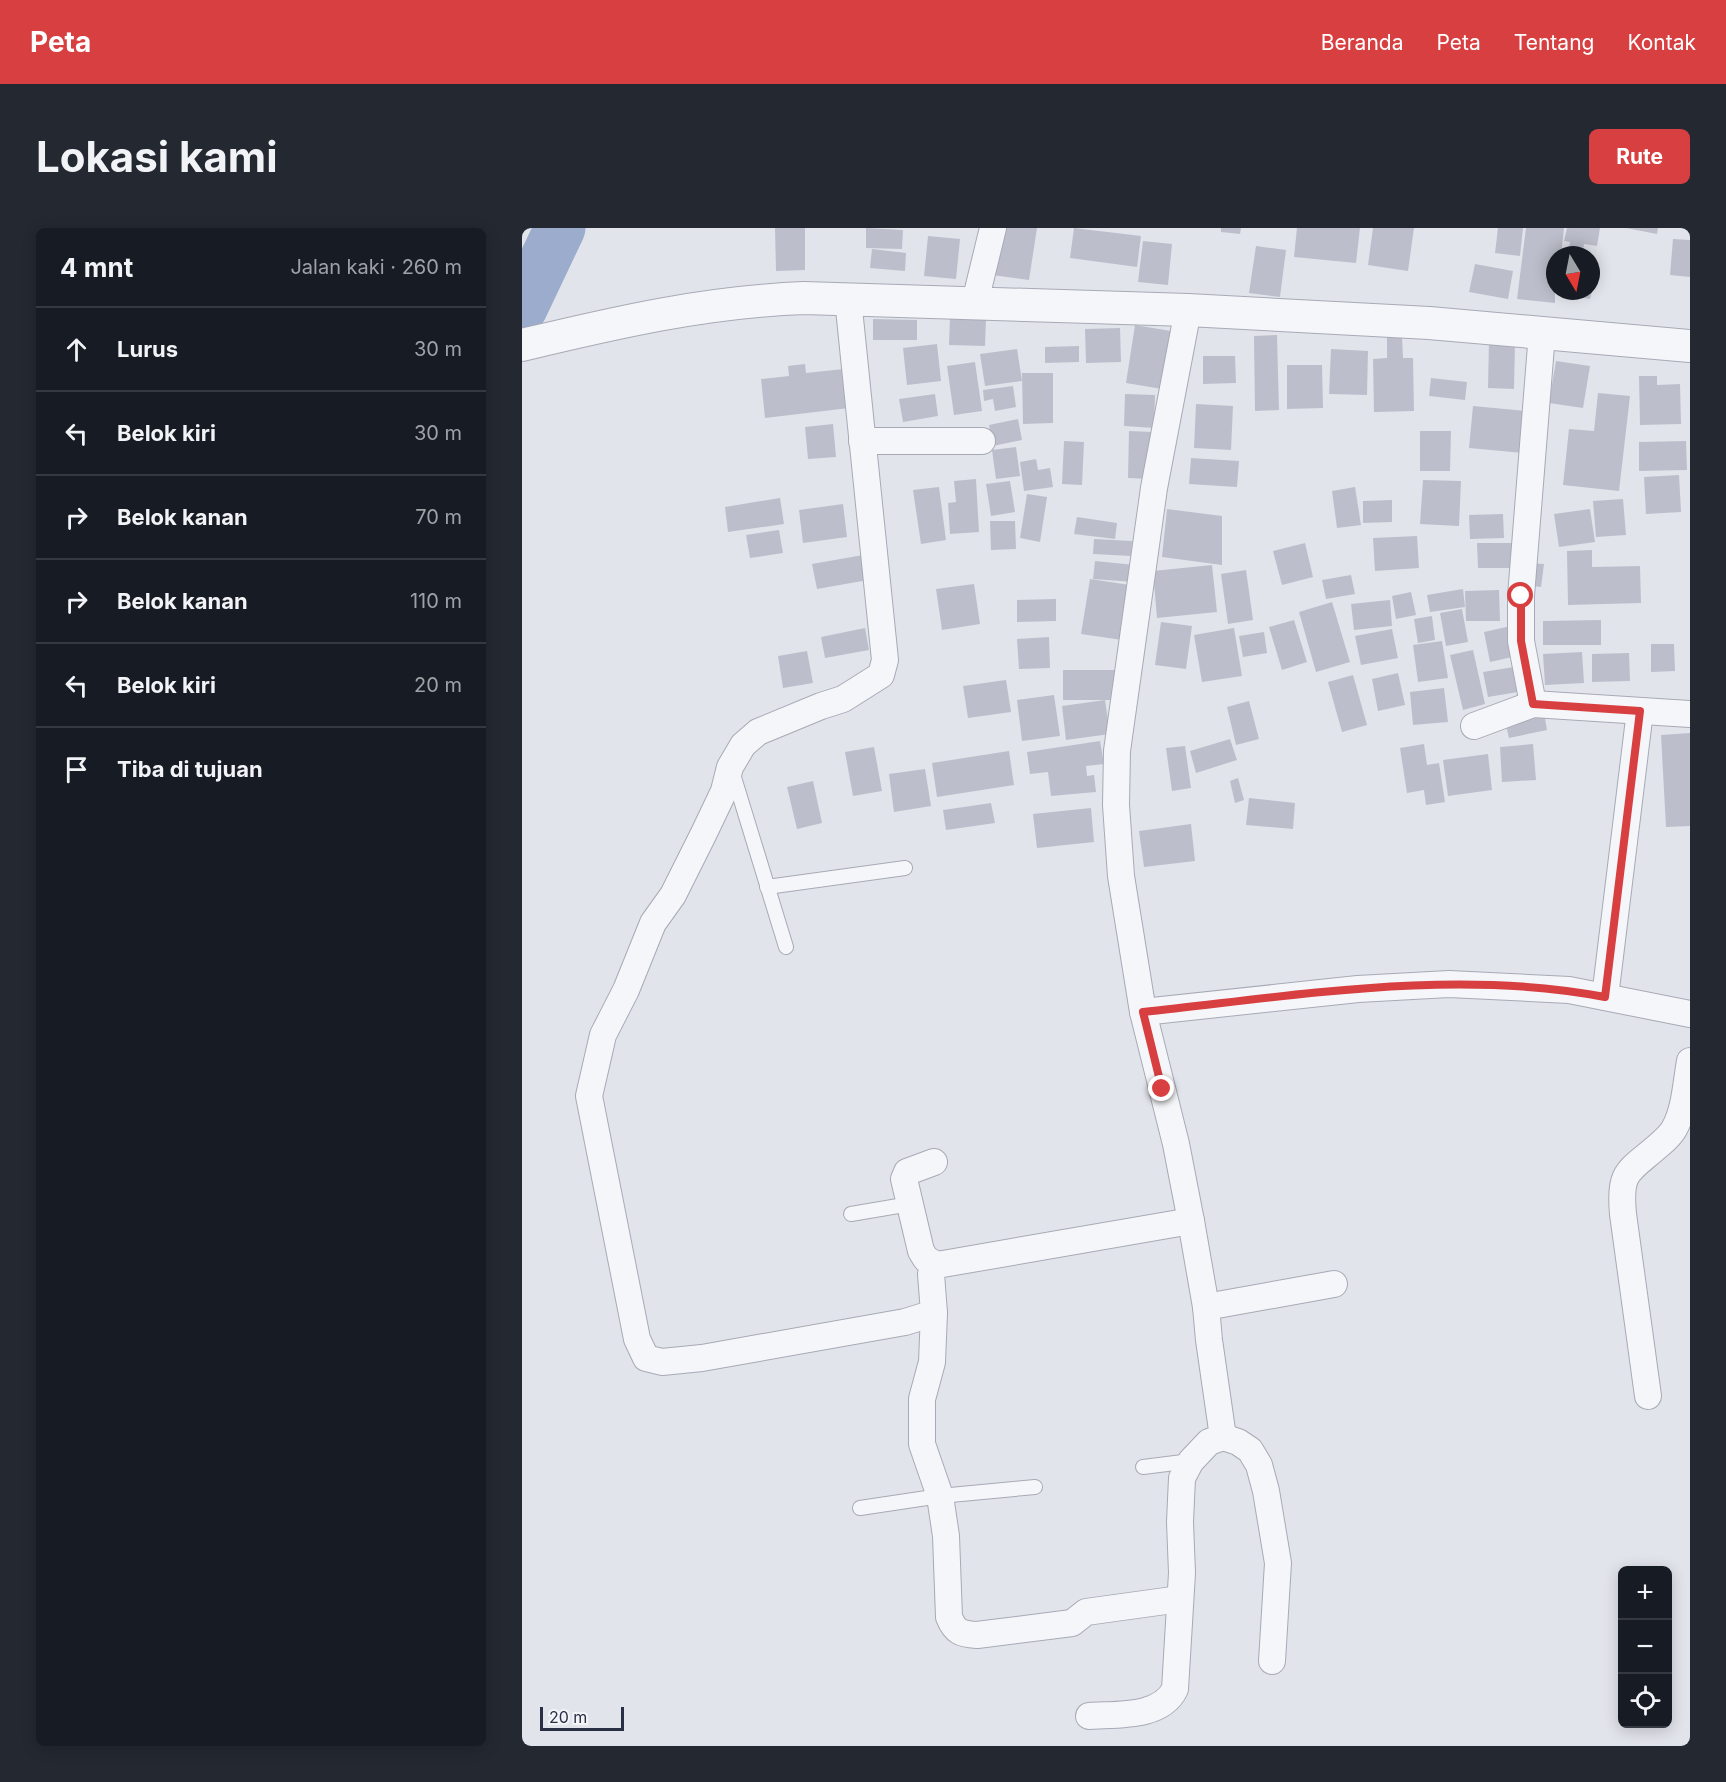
<!DOCTYPE html>
<html lang="id">
<head>
<meta charset="utf-8">
<style>
  :root { --surface:#171b24; --page:#242831; --text:#f1f3f6; --muted:#9ea1a6; --line:#363941; --accent:#d83f41 }
  body { margin:0; font-family:Inter,sans-serif; background:var(--page); color:var(--text) }
  .controls { position:absolute; right:18px; bottom:18px; display:grid; overflow:hidden; border-radius:9px; box-shadow:0 3px 15px #0003 }
  .controls button { width:54px; height:54px; display:grid; place-items:center; padding:0; border:0; border-bottom:2px solid var(--line); background:var(--surface); color:var(--text); font:30px sans-serif }
  .compass { position:absolute; left:1024px; top:18px; width:54px; height:54px; border-radius:50%; background:var(--surface); box-shadow:0 3px 15px #0003; rotate:170deg }
  .scale { position:absolute; left:18px; bottom:15px; width:84px; box-sizing:border-box; padding-left:6px; border:3px solid #292f45; border-top:0; font-size:16px; line-height:21px; white-space:nowrap; color:#292f45; -webkit-text-stroke:4px #f2f4f8; paint-order:stroke }
  .stop { position:absolute; width:18px; height:18px; margin:-14px; border:4px solid #d83f41; border-radius:50%; background:#fff }
  .stop.end { background:#d83f41; border-color:#fff; box-shadow:0 2px 6px #0008 }
  .list { margin:0; padding:0; list-style:none }
  h2 { display:flex; justify-content:space-between; align-items:center; height:78px; margin:0; padding:0 24px; font-size:26px }
  h2 small { font-size:20px; font-weight:400; color:var(--muted) }
  .list li { display:grid; grid-template-columns:39px 1fr auto; gap:18px; align-items:center; box-sizing:border-box; height:84px; padding:0 24px; border-top:2px solid var(--line) }
  .list b { display:block; font-size:22px; white-space:nowrap }
  .list em { font-size:20px; font-style:normal; color:var(--muted) }
  .icon { flex:none; width:33px; height:33px; fill:none; stroke:currentColor; stroke-width:2; stroke-linecap:round; stroke-linejoin:round }
  .map { position:relative; flex:none; width:1168px; height:1518px; overflow:hidden; border-radius:9px }
  header { display:flex; align-items:center; gap:36px; box-sizing:border-box; height:84px; padding:0 30px; background:var(--accent); color:#fff }
  header strong { font-size:28px }
  nav { display:flex; gap:33px; margin-inline-start:auto; font-size:21px }
  .intro { display:flex; align-items:center; justify-content:space-between; box-sizing:border-box; height:144px; padding:0 36px }
  h1 { margin:0; font-size:42px }
  .button { padding:15px 27px; border-radius:9px; background:var(--accent); color:#fff; font-size:21px; font-weight:700 }
  main { display:flex; gap:36px; padding:0 36px }
  aside { flex:1; background:var(--surface); border-radius:9px; box-shadow:0 3px 15px #0003 }
  .map>svg:first-child { display:block }
  .lines { fill:none; stroke-linecap:round; stroke-linejoin:round }
  .river { stroke:#9baccd; stroke-width:51 }
  .building { fill:#bcbfcb }
  .service-casing { stroke:#a7aab6; stroke-width:16 }
  .minor-casing { stroke:#a7aab6; stroke-width:28 }
  .tertiary-casing { stroke:#a7aab6; stroke-width:34 }
  .service { stroke:#f5f6f9; stroke-width:14 }
  .minor { stroke:#f5f6f9; stroke-width:26 }
  .tertiary { stroke:#f5f6f9; stroke-width:32 }
  .route { stroke:#d83f41; stroke-width:8 }
</style>
</head>
<body>
<header>
<strong>Peta</strong>
<nav><a>Beranda</a><a>Peta</a><a>Tentang</a><a>Kontak</a></nav>
</header>
<div class="intro"><h1>Lokasi kami</h1><a class="button">Rute</a></div>
<main>
<aside>
<h2>4 mnt<small>Jalan kaki · 260 m</small></h2>
<ul class="list">
<li><svg class="icon" aria-label="ahead" viewBox="0 0 24 24"><path d="M12 20V5M6 11l6-6 6 6"/></svg><div><b>Lurus</b></div><em>30 m</em></li>
<li><svg class="icon" aria-label="left" viewBox="0 0 24 24"><path d="M17 20v-9H6M10 6l-5 5 5 5"/></svg><div><b>Belok kiri</b></div><em>30 m</em></li>
<li><svg class="icon" aria-label="right" viewBox="0 0 24 24"><path d="M7 20v-9h11M14 6l5 5-5 5"/></svg><div><b>Belok kanan</b></div><em>70 m</em></li>
<li><svg class="icon" aria-label="right" viewBox="0 0 24 24"><path d="M7 20v-9h11M14 6l5 5-5 5"/></svg><div><b>Belok kanan</b></div><em>110 m</em></li>
<li><svg class="icon" aria-label="left" viewBox="0 0 24 24"><path d="M17 20v-9H6M10 6l-5 5 5 5"/></svg><div><b>Belok kiri</b></div><em>20 m</em></li>
<li><svg class="icon" aria-label="arrive" viewBox="0 0 24 24"><path d="M6 21V4h12l-3 4 3 4H6"/></svg><div><b>Tiba di tujuan</b></div></li>
</ul>
</aside>
<div class="map">
<svg width="1168" height="1518" viewBox="0 0 1168 1518">
  <rect width="100%" height="100%" fill="#e2e4eb"/>
  <g class="lines">
    <path class="river" d="M0 80 38 0"/>
  </g>
  <g class="building">
    <path d="M253 0H283V42L254 43Z"/>
    <path d="M344 0 381 2 380 21 344 20Z"/>
    <path d="M477 0H515L507 52 470 47Z"/>
    <path d="M552 0 619 8 615 39 548 30Z"/>
    <path d="M699 0H719L718 6 699 4Z"/>
    <path d="M775 0H838L834 35 772 29Z"/>
    <path d="M851 0H892L886 43 846 37Z"/>
    <path d="M976 0H1001L998 28 973 25Z"/>
    <path d="M1004 0H1042L1039 27H1033V75L995 71Z"/>
    <path d="M1045 0H1078L1075 18 1062 16 1060 27H1046L1048 14 1042 13Z"/>
    <path d="M1104 0H1136L1135 6Z"/>
    <path d="M406 8 438 11 434 51 402 48Z"/>
    <path d="M1151 11 1168 12V49L1148 47Z"/>
    <path d="M621 13 650 16 646 57 616 54Z"/>
    <path d="M734 18 764 22 758 69 727 65Z"/>
    <path d="M350 21 384 25 383 43 348 40Z"/>
    <path d="M953 36 991 43 986 71 947 64Z"/>
    <path d="M1039 63H1070L1068 71 1039 66Z"/>
    <path d="M428 90 464 91 463 118 427 117Z"/>
    <path d="M351 91 395 92V112H351Z"/>
    <path d="M613 97 655 104 646 162 604 155Z"/>
    <path d="M598 100 599 134 564 135 563 101Z"/>
    <path d="M755 107 757 182 733 183 732 108Z"/>
    <path d="M880 108 881 130H891L892 183 852 184 851 131 865 130V109Z"/>
    <path d="M967 113 993 114 992 161 966 160Z"/>
    <path d="M415 116 419 153 385 157 381 120Z"/>
    <path d="M557 118V134L523 135V119Z"/>
    <path d="M495 121 500 153 463 158 458 126Z"/>
    <path d="M809 121 846 123 845 167 807 166Z"/>
    <path d="M681 128H713L714 155 681 156Z"/>
    <path d="M1034 133 1068 138 1061 180 1027 175Z"/>
    <path d="M453 134 460 183 432 187 425 138Z"/>
    <path d="M283 136 284 145 322 141 327 180 243 190 239 151 267 148 266 138Z"/>
    <path d="M765 137H800L801 180 765 181Z"/>
    <path d="M500 145H531V195L501 196Z"/>
    <path d="M1117 148H1135V157L1158 156 1159 196 1118 197Z"/>
    <path d="M909 150 945 154 943 172 907 168Z"/>
    <path d="M491 158 494 179 473 183 471 171 462 173 461 162Z"/>
    <path d="M1076 165 1108 168 1097 263 1041 257 1047 201 1072 203Z"/>
    <path d="M413 166 416 188 381 194 377 171Z"/>
    <path d="M603 166 633 167 632 200 602 198Z"/>
    <path d="M674 176 711 178 709 222 672 220Z"/>
    <path d="M951 178 1005 183 1001 225 947 220Z"/>
    <path d="M496 191 500 212 471 218 467 197Z"/>
    <path d="M311 196 314 229 286 231 283 199Z"/>
    <path d="M607 203 630 204 628 251 606 250Z"/>
    <path d="M898 203H929L928 243H898Z"/>
    <path d="M542 213 562 214 560 257 540 256Z"/>
    <path d="M1164 213 1165 242 1117 243V214Z"/>
    <path d="M494 219 498 248 474 251 470 222Z"/>
    <path d="M669 230 717 233 715 259 667 256Z"/>
    <path d="M514 231 516 242 528 240 531 259 502 263 498 234Z"/>
    <path d="M1157 247 1159 284 1124 286 1122 249Z"/>
    <path d="M454 251 457 304 428 306 426 275 434 274 432 253Z"/>
    <path d="M901 252 939 253 937 298 898 296Z"/>
    <path d="M488 253 493 284 469 288 464 256Z"/>
    <path d="M417 259 424 312 399 316 391 262Z"/>
    <path d="M833 259 839 297 815 300 810 263Z"/>
    <path d="M505 266 525 269 518 314 498 310Z"/>
    <path d="M258 270 262 296 206 304 203 279Z"/>
    <path d="M1101 271 1104 307 1074 309 1071 273Z"/>
    <path d="M870 272V294L841 295V273Z"/>
    <path d="M321 276 325 309 281 315 277 282Z"/>
    <path d="M645 281 700 288V337L640 329Z"/>
    <path d="M1068 281 1073 314 1037 319 1032 286Z"/>
    <path d="M981 286 982 310 948 311 947 287Z"/>
    <path d="M555 289 595 295 593 311 552 306Z"/>
    <path d="M468 293H493L494 321 469 322Z"/>
    <path d="M257 302 261 325 228 330 224 307Z"/>
    <path d="M895 308 897 340 853 343 851 310Z"/>
    <path d="M572 311 610 313 609 328 571 326Z"/>
    <path d="M783 315 791 349 760 357 751 323Z"/>
    <path d="M955 315H990V340H956Z"/>
    <path d="M1070 322V339L1118 338 1119 375 1046 377 1045 323Z"/>
    <path d="M341 327 346 352 295 361 290 336Z"/>
    <path d="M573 333 613 337 612 354 571 351Z"/>
    <path d="M1005 335 1022 336 1019 359 1002 357Z"/>
    <path d="M690 337 695 384 635 390 631 343Z"/>
    <path d="M724 342 731 392 706 396 699 346Z"/>
    <path d="M829 347 833 366 804 371 800 352Z"/>
    <path d="M568 351 608 357 600 412 559 406Z"/>
    <path d="M452 356 458 396 420 402 414 361Z"/>
    <path d="M941 361 943 379 908 384 905 367Z"/>
    <path d="M977 362 978 393H944L943 363Z"/>
    <path d="M889 364 894 387 874 391 870 368Z"/>
    <path d="M534 371V393L495 394V372Z"/>
    <path d="M868 372 870 398 832 402 829 376Z"/>
    <path d="M810 374 828 434 794 444 777 384Z"/>
    <path d="M940 381 946 414 924 418 918 385Z"/>
    <path d="M910 388 913 412 896 415 892 391Z"/>
    <path d="M772 392 785 434 760 442 747 399Z"/>
    <path d="M1079 392V417H1021V393Z"/>
    <path d="M639 394 670 398 664 441 633 437Z"/>
    <path d="M989 398 995 428 968 434 962 404Z"/>
    <path d="M343 400 347 422 303 430 299 409Z"/>
    <path d="M712 400 720 448 680 454 672 407Z"/>
    <path d="M870 401 876 430 839 437 833 408Z"/>
    <path d="M742 404 745 425 721 429 717 408Z"/>
    <path d="M527 409 528 440 497 441 495 411Z"/>
    <path d="M920 413 926 450 896 454 891 417Z"/>
    <path d="M1129 416H1152L1153 443 1129 444Z"/>
    <path d="M951 422 963 476 941 482 928 427Z"/>
    <path d="M285 423 291 455 261 460 256 428Z"/>
    <path d="M1060 424 1062 455 1023 457 1021 426Z"/>
    <path d="M1107 425 1108 453 1070 454V426Z"/>
    <path d="M998 438 1002 463 966 469 961 444Z"/>
    <rect x="541" y="442" width="53" height="30"/>
    <path d="M876 445 883 477 856 483 850 451Z"/>
    <path d="M831 447 845 497 820 504 806 454Z"/>
    <path d="M484 452 489 484 446 490 441 458Z"/>
    <path d="M922 460 926 494 891 497 888 464Z"/>
    <path d="M532 467 538 508 500 513 495 472Z"/>
    <path d="M583 472 588 506 544 512 540 478Z"/>
    <path d="M727 473 737 511 714 517 705 479Z"/>
    <path d="M1022 485 1025 502 987 510 983 493Z"/>
    <path d="M1168 505V598L1144 599 1139 507Z"/>
    <path d="M708 511 715 532 674 545 668 523Z"/>
    <path d="M578 513 582 536 564 538 565 548 572 547 574 564 529 568 526 544 508 546 505 524Z"/>
    <path d="M902 516 905 537 917 535 923 574 904 577 902 562 885 565 878 520Z"/>
    <path d="M1011 516 1014 552 980 554 978 519Z"/>
    <path d="M663 518 669 560 650 563 644 520Z"/>
    <path d="M352 519 360 563 331 568 323 524Z"/>
    <path d="M487 523 492 557 415 569 410 535Z"/>
    <path d="M966 526 970 562 926 568 921 532Z"/>
    <path d="M403 541 409 578 372 584 367 546Z"/>
    <path d="M716 550 722 572 713 575 708 553Z"/>
    <path d="M291 553 300 595 275 601 265 559Z"/>
    <path d="M727 570 773 575 771 601 724 597Z"/>
    <path d="M469 575 473 595 424 602 421 582Z"/>
    <path d="M569 580 572 614 515 620 511 586Z"/>
    <path d="M669 596 673 633 622 639 617 603Z"/>
  </g>
  <g class="lines">
    <g class="service-casing">
      <g id="service">
        <path d="M211 546 264 719"/>
        <path d="M245 659 383 640"/>
        <path d="M329 986 388 976"/>
        <path d="M621 1239 669 1233"/>
        <path d="M338 1280 418 1268 513 1259"/>
      </g>
    </g>
    <g class="minor-casing">
      <g id="minor">
        <path d="M326 71 363 432 359 447 321 471 299 478 236 504 221 517 208 539 202 563 182 605 151 667 131 695 104 762 81 807 67 868 115 1111 124 1130 140 1134 180 1130 383 1094 412 1085 409 1046 415 1037 669 993"/>
        <path d="M453 74 471 0"/>
        <path d="M340 213H460"/>
        <path d="M1011 476 999 413V368L1020 105"/>
        <path d="M952 498 1011 476 1168 486"/>
        <path d="M1083 769 1118 483"/>
        <path d="M621 784 836 761 927 756 1047 762 1168 786"/>
        <path d="M412 934 385 944 382 951 399 1023 404 1031 415 1037"/>
        <path d="M684 1079 812 1056"/>
        <path d="M412 1085 410 1134 400 1171V1216L418 1268 424 1308 427 1389C433 1404 439 1406 455 1407L550 1395 564 1384 658 1371"/>
        <path d="M1126 1168 1101 986C1097 943 1106 944 1136 918 1142 913 1148 908 1152 901 1163 882 1164 855 1168 833"/>
        <path d="M701 1209 716 1214 728 1222 737 1237 744 1263 756 1335 750 1433"/>
        <path d="M567 1488C595 1486 639 1490 653 1461L660 1345 658 1294 660 1250 669 1233 687 1214 701 1209 687 1112 684 1079 669 993 654 916 621 784 599 648 594 577 595 523 632 260 666 82"/>
      </g>
    </g>
    <g class="tertiary-casing">
      <path id="tertiary" d="M0 117C96 94 183 74 282 70L666 82 907 95 1168 118"/>
    </g>
    <use href="#service" class="service"/>
    <use href="#minor" class="minor"/>
    <use href="#tertiary" class="tertiary"/>
  </g>
  <g class="lines">
    <path class="route" d="M640 861 621 784C773 768 931 740 1083 769L1118 483 1011 476 999 413V368"/>
  </g>
</svg>
<div class="controls">
<button>+</button>
<button>−</button>
<button><svg class="icon" aria-label="locate" viewBox="0 0 24 24"><circle cx="12" cy="12" r="6"/><path d="M12 2v4M12 18v4M2 12h4M18 12h4"/></svg></button>
</div>
<svg class="compass" viewBox="-18 -18 36 36"><path d="M0-13l5 13h-10z" fill="#e53935"/><path d="M0 13l5-13h-10z" fill="#9ea1a6"/></svg>
<div class="scale">20 m</div>
<div class="stop" style="left:999px;top:368px"></div>
<div class="stop end" style="left:640px;top:861px"></div>
</div>
</main>
</body>
</html>
